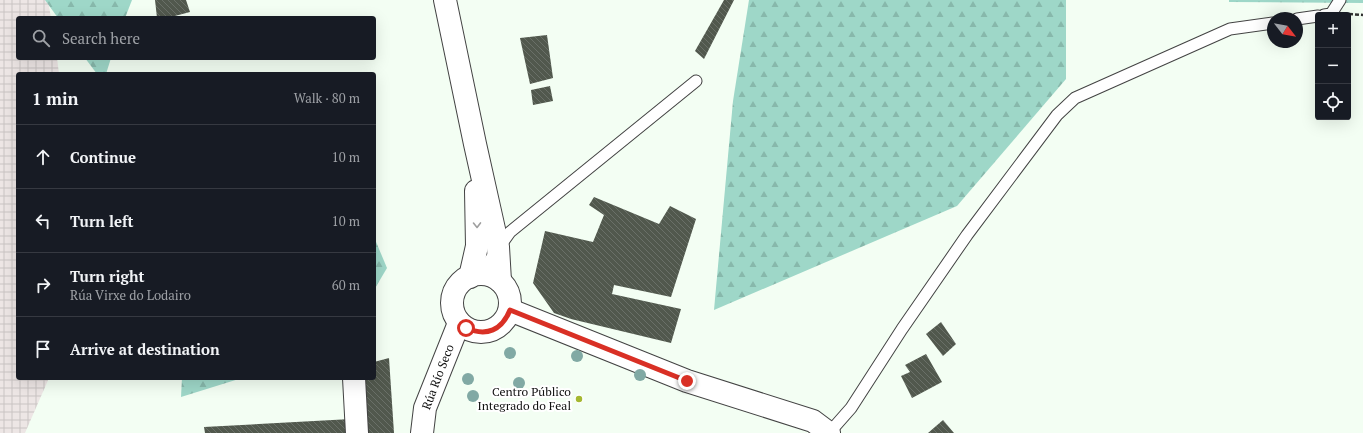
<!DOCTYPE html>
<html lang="en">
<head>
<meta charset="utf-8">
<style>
  :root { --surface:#171b24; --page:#20242c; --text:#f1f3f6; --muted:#9ea1a6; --line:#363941 }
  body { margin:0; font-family:"PT Serif",serif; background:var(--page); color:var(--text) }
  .controls { position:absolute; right:12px; top:12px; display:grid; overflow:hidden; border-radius:4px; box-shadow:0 4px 16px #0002 }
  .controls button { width:36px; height:36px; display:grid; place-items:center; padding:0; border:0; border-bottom:1px solid var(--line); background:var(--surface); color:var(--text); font:20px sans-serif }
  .compass { position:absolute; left:1267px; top:12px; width:36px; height:36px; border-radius:50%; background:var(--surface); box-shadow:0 4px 16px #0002; rotate:121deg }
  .stop { position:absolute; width:12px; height:12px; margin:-9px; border:3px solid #d93025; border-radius:50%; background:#fff }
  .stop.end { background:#d93025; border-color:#fff; box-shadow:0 1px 4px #0008 }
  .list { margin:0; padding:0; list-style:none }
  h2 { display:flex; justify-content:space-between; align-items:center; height:52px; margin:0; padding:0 16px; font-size:17px }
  h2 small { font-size:13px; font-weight:400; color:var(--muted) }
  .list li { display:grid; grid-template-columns:26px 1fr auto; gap:12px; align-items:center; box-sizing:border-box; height:64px; padding:0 16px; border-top:1px solid var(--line) }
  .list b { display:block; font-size:15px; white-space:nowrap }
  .list p { margin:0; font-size:13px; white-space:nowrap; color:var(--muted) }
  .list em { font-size:13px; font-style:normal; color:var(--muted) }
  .icon { flex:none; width:22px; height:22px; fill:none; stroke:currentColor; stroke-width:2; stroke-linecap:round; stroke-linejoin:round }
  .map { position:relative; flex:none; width:1363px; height:433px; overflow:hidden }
  .search { position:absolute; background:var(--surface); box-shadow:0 4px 16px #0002; left:16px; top:16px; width:360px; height:44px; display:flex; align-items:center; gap:10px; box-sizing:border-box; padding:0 14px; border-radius:4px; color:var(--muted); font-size:15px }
  .panel { position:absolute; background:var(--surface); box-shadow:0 4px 16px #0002; left:16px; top:72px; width:360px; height:308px; border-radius:4px }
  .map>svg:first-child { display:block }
  .industrial { fill:url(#industrial-grid) }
  .forest { fill:url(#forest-firs) }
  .building { fill:url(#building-back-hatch) }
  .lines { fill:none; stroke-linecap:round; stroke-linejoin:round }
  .service-casing { stroke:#434343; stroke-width:13 }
  .minor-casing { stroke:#434343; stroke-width:24 }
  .path { stroke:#323232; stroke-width:2.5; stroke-dasharray:4 2; stroke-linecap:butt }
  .service { stroke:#fff; stroke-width:11 }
  .minor { stroke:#fff; stroke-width:22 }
  .tree { fill:#81a9a4 }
  .oneway { stroke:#9f9f9f }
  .route { stroke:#d93025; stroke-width:5 }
  .poi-dot { fill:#a4b830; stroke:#fff; stroke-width:1.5 }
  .labels { text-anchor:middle; stroke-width:4; stroke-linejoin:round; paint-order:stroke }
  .street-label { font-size:12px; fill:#101010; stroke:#fff }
  .poi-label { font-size:12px; fill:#101010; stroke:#fff; text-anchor:end }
</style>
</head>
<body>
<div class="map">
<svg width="1363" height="433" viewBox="0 0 1363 433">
  <defs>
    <pattern id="industrial-grid" width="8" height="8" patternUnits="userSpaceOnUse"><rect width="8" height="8" fill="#ede6e5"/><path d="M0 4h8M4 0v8" fill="none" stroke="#cac4c3"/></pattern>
    <pattern id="forest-firs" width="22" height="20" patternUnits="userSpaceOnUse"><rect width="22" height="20" fill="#9ed7c8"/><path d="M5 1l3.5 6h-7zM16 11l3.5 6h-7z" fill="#87b8ab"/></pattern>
    <pattern id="building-back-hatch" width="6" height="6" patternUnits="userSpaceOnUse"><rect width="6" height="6" fill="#51584d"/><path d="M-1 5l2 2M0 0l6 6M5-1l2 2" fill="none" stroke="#6a7068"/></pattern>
  </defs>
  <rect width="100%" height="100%" fill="#f3fef3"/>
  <path class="industrial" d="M0 0H48L51 18H18V58H57L59 74H18V378H49L25 433H0Z"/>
  <g class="forest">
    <path d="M45 0H132L125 18H58Z"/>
    <path d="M749 0H1066V79L957 206 714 310 733 101Z"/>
    <path d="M1229 0H1363V3L1229 2Z"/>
    <path d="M85 58H111L106 74H97Z"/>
    <path d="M374 237 387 268 374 290Z"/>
    <path d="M182 378H242L181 397Z"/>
  </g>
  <g class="building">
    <path d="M155 0H186L190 12 171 17 172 18H157Z"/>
    <path d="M724 0H734L704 59 695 51Z"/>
    <path d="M547 35 553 78 530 84 520 38Z"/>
    <path d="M550 86 553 101 533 105 531 90Z"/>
    <path d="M594 197 659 224 670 206 696 219 671 297 614 285 612 294 681 309 671 343 571 319 554 313 533 283 545 231 593 242 604 215 589 205Z"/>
    <path d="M941 322 956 344 943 356 926 334Z"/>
    <path d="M926 354 942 382 912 398 901 376 910 372 905 365Z"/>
    <path d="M389 358 394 433H367L364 378H374V362Z"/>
    <path d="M351 419V433H205L204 427Z"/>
    <path d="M943 420 954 433H928Z"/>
  </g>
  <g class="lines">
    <g class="service-casing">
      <g id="service">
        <path d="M1324 15 1331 14 1340 0"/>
        <path d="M1297 19 1318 16"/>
        <path d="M480 274 510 232 696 81"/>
        <path d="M829 433 851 408 902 329 967 235 1057 115 1075 98 1230 29 1273 23"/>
      </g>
    </g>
    <g class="minor-casing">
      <g id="minor">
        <path d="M445 0 475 144 498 247 500 281"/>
        <circle cx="481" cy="303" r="29"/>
        <path d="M470 277 477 246 476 191"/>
        <path d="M510 310 687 381 813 421 829 433"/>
        <path d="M354 378 357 433"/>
        <path d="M422 433 425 408 459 323"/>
      </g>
    </g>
    <path class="path" d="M1349 14 1363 15"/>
    <use href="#service" class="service"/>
    <use href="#minor" class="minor"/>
  </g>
  <g class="tree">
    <circle cx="510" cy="353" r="6"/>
    <circle cx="577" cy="356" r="6"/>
    <circle cx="640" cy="375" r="6"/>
    <circle cx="468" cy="379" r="6"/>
    <circle cx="519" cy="383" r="6"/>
    <circle cx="473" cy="396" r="6"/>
  </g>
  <defs><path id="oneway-chevron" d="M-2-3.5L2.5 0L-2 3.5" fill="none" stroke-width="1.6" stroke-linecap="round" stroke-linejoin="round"/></defs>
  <use class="oneway" href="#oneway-chevron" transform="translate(477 225) rotate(89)"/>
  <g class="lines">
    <path class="route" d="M466 328C487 337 502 330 510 310L687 381"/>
  </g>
  <circle class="poi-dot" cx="579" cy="399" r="4"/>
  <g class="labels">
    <g class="street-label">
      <text transform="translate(438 377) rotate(-69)" y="4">Rúa Río Seco</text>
    </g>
    <g class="poi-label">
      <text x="571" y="396">Centro Público<tspan x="571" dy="14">Integrado do Feal</tspan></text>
    </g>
  </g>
</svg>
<div class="controls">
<button>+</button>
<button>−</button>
<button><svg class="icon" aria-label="locate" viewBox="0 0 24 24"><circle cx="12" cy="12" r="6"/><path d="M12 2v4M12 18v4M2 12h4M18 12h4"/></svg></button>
</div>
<svg class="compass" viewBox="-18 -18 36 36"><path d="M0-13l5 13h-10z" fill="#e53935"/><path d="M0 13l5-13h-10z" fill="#9ea1a6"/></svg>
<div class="stop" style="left:466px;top:328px"></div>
<div class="stop end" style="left:687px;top:381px"></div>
<div class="search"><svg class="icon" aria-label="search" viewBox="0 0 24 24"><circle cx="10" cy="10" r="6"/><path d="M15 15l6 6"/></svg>Search here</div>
<section class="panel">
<h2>1 min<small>Walk · 80 m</small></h2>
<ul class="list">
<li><svg class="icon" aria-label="ahead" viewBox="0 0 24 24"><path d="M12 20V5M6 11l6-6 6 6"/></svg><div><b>Continue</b></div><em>10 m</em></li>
<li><svg class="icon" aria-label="left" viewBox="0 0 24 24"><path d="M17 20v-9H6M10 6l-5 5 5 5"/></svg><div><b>Turn left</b></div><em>10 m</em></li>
<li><svg class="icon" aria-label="right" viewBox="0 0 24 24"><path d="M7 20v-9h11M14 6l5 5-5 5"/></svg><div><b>Turn right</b><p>Rúa Virxe do Lodairo</p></div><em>60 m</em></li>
<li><svg class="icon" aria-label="arrive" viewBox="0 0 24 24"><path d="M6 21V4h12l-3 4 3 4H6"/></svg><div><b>Arrive at destination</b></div></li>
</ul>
</section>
</div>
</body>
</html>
